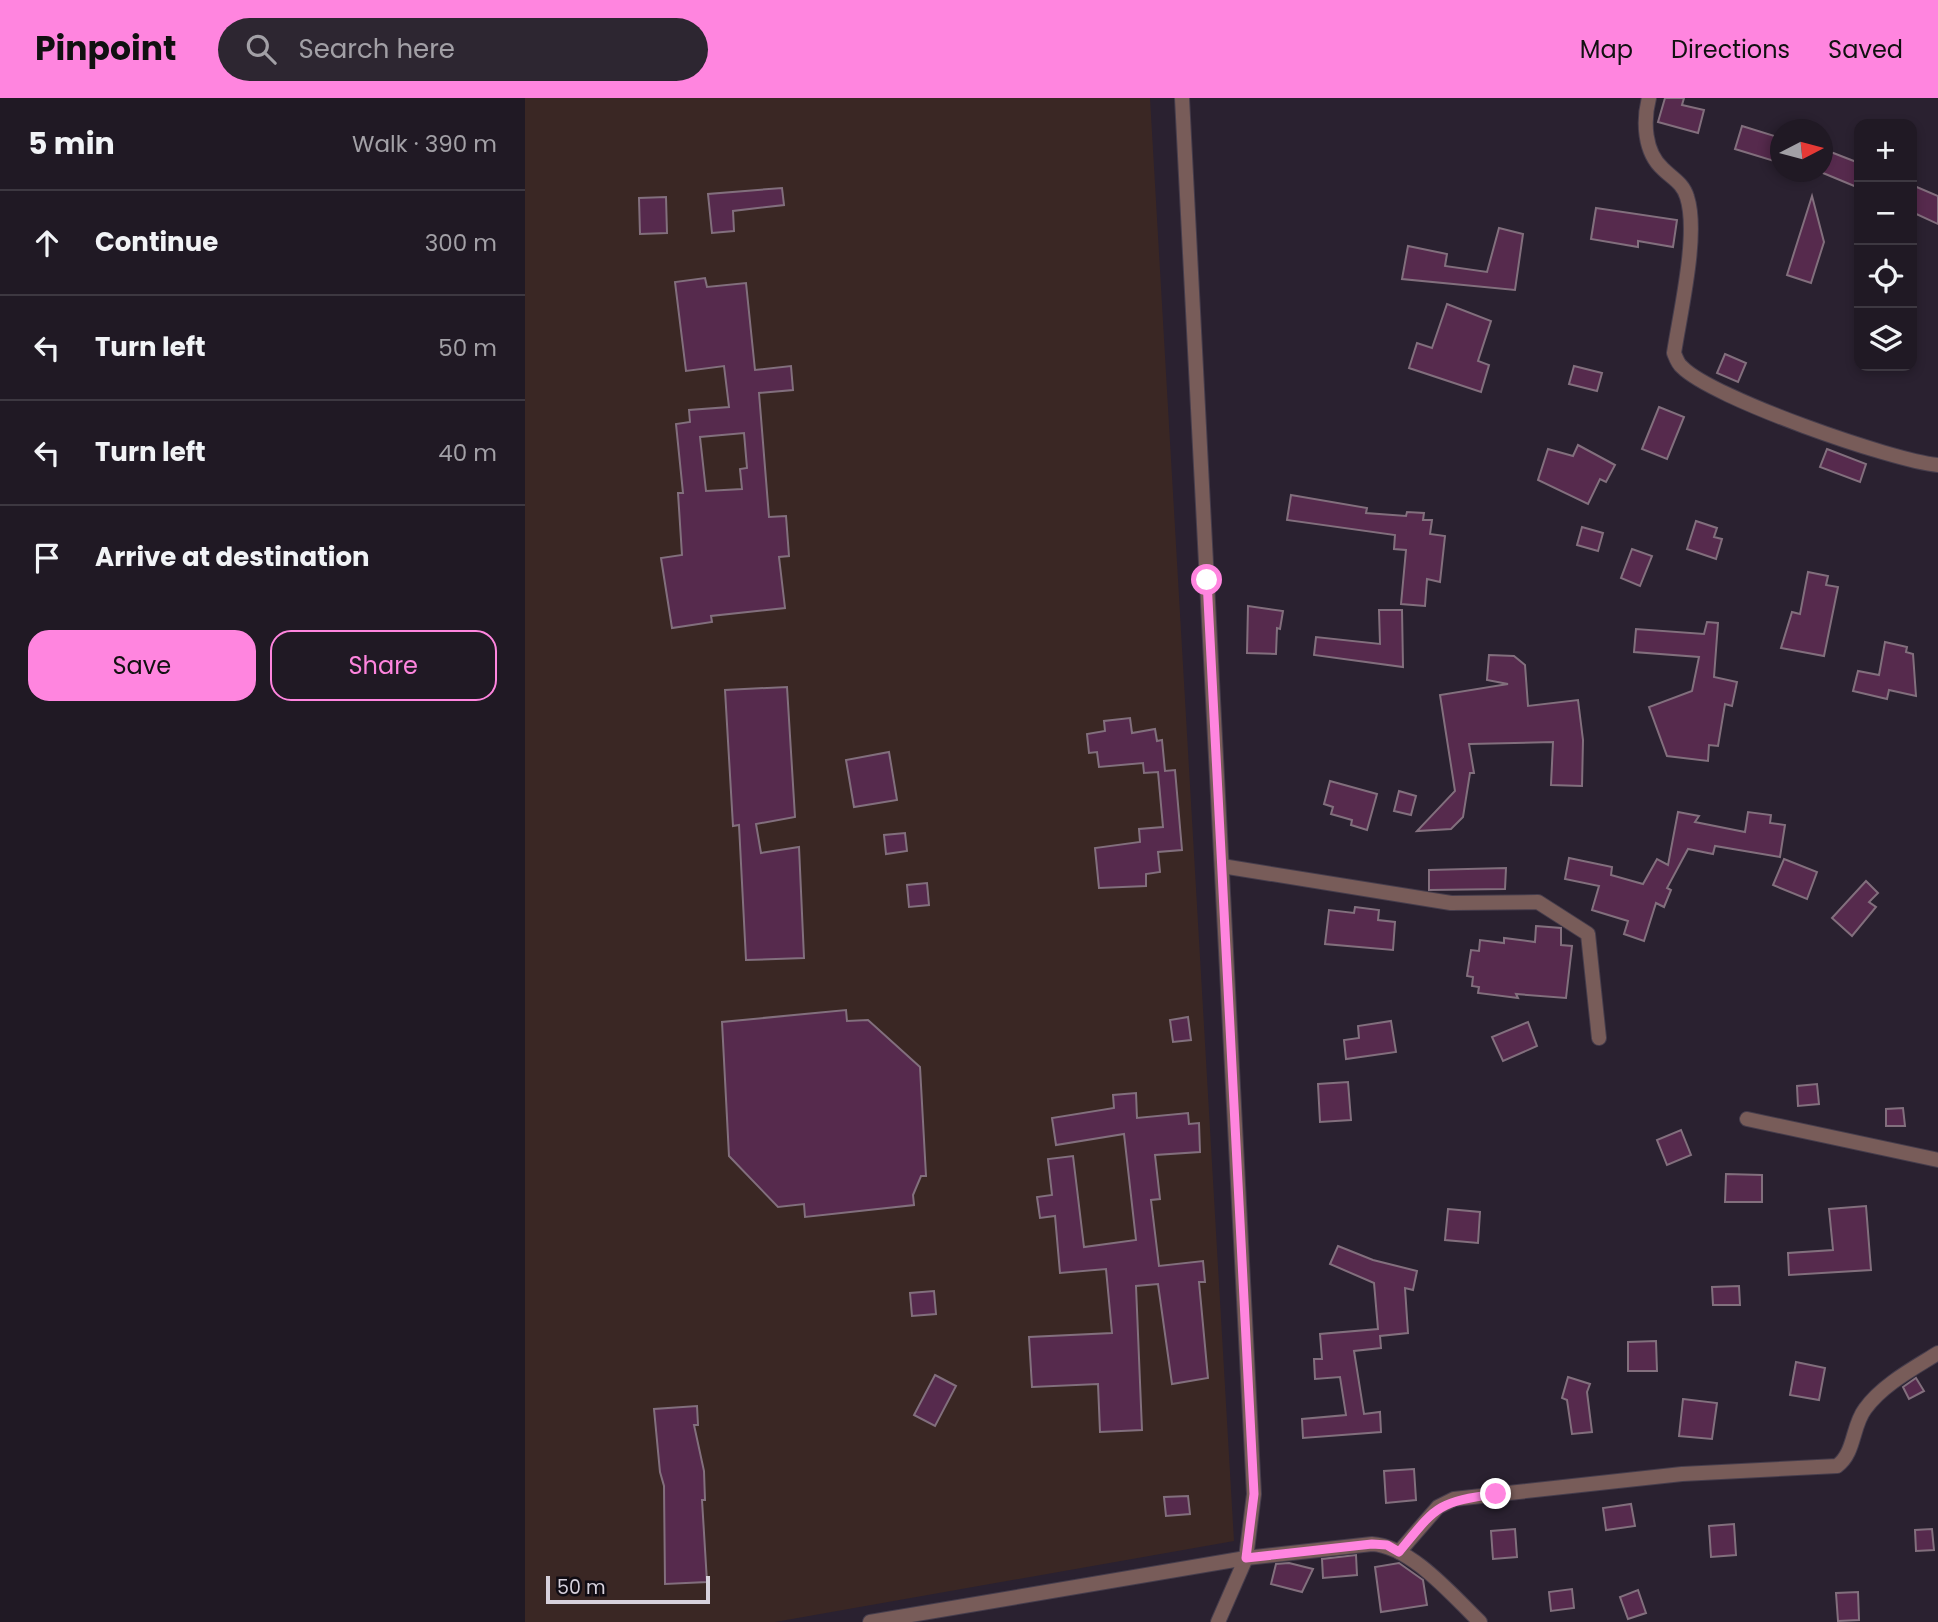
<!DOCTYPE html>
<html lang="en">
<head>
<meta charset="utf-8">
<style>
  :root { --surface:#201924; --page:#2d2631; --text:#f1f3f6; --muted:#a2a0a6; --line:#3d3841; --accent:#ff85df }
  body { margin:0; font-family:Poppins,sans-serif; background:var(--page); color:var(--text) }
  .controls { position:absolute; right:21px; top:21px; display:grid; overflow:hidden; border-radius:14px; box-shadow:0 4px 10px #0003 }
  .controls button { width:63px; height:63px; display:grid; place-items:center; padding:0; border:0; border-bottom:2px solid var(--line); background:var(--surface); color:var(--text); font:35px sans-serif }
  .compass { position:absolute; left:1245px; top:21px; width:63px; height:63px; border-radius:50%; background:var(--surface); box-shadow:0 4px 10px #0003; rotate:84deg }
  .scale { position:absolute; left:21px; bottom:18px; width:164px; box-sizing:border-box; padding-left:7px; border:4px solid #d7d1dc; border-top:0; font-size:19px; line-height:24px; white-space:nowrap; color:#d7d1dc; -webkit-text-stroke:5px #100c13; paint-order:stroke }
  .stop { position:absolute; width:21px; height:21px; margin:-16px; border:5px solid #ff85df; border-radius:50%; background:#fff }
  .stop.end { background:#ff85df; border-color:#fff; box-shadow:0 2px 7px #0008 }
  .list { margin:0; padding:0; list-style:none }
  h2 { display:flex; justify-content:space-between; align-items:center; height:91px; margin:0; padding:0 28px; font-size:30px }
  h2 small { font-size:23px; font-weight:400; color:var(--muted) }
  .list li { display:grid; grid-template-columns:46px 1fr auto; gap:21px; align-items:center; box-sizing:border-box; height:105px; padding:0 28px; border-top:2px solid var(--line) }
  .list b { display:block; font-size:26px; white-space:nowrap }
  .list em { font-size:23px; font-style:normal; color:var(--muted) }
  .actions { display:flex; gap:14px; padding:21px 28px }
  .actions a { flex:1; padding:16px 0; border:2px solid var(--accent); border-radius:21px; text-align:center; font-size:24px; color:var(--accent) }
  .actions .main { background:var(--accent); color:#111 }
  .icon { flex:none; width:38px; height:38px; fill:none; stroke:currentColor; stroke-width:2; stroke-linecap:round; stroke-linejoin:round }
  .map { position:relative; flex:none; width:1413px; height:1524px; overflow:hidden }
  header { display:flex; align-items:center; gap:42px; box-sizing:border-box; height:98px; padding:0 35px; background:var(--accent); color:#111 }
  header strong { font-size:33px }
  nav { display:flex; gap:38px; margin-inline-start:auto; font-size:24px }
  .search { width:490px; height:63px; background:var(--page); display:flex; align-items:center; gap:18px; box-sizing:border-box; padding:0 24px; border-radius:38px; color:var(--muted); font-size:26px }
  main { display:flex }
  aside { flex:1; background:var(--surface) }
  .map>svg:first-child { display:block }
  .industrial { fill:#3a2724 }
  .building { fill:#562a4d; stroke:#826f7d; stroke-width:2; fill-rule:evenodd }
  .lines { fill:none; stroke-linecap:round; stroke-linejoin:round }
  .minor-casing { stroke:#463d4c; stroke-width:16 }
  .minor { stroke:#785c59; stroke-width:14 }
  .route { stroke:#ff85df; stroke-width:9 }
</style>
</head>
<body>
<header>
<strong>Pinpoint</strong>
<div class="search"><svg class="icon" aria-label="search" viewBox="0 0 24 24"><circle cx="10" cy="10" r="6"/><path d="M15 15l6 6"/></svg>Search here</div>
<nav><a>Map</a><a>Directions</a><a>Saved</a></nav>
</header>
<main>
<aside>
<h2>5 min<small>Walk · 390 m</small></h2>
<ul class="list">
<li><svg class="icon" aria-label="ahead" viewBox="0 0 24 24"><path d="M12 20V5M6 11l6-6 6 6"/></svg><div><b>Continue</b></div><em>300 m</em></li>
<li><svg class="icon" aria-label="left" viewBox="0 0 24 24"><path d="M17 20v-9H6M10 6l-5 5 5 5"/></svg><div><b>Turn left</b></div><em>50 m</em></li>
<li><svg class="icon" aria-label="left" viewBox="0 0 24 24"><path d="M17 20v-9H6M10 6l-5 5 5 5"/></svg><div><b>Turn left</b></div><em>40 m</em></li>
<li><svg class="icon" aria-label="arrive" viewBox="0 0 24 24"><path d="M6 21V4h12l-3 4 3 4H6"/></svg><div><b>Arrive at destination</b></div></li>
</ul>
<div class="actions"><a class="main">Save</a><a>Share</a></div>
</aside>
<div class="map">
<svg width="1413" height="1524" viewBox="0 0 1413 1524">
  <rect width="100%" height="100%" fill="#2a2130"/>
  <path class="industrial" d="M0 0H625L709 1443 250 1524H0Z"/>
  <g class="building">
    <path d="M1140 0H1159L1157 7 1179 12 1173 35 1133 24Z"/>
    <path d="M1217 28 1256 40V65L1210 51Z"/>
    <path d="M1298 51 1334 65V90L1298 75Z"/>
    <path d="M1387 87 1413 98V126L1387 114Z"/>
    <path d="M257 90 259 107 208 113 209 133 187 135 183 96Z"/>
    <path d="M1287 98 1299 144 1286 185 1262 177Z"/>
    <path d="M141 99 142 135 115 136 114 100Z"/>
    <path d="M1071 110 1152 122 1148 149 1113 143V149L1066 141Z"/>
    <path d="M974 130 998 136 990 192 877 181 883 148 922 156 920 168 962 174Z"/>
    <path d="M180 180 182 189 221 185 230 272 266 268 268 292 234 295 244 419 261 418 264 458 254 459 260 510 186 518 187 524 147 530 136 460 157 457 153 395H158L151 326 165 324 164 312 204 309 199 268 161 273 150 184ZM219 335 222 370 215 371 217 391 181 393 175 339Z"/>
    <path d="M922 206 966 223 953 263 964 267 956 294 884 270 892 245 907 250Z"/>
    <path d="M1200 256 1221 265 1213 284 1192 275Z"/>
    <path d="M1049 268 1077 275 1072 293 1044 286Z"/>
    <path d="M1134 309 1159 319 1142 361 1117 351Z"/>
    <path d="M1053 347 1090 367 1081 384 1075 381 1063 406 1013 382 1023 351 1048 358Z"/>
    <path d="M1302 351 1341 366 1335 384 1295 369Z"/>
    <path d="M766 397 842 410 841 415 881 418 882 414 899 415 898 422H907L905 436 920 438 915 484 902 481 900 508 876 506 881 452 869 451 870 437 762 422Z"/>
    <path d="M1171 423 1192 430 1189 439 1197 441 1191 461 1162 451Z"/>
    <path d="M1057 429 1078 435 1073 453 1052 447Z"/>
    <path d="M1107 451 1127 458 1115 488 1096 480Z"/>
    <path d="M1283 474 1303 478 1301 487 1313 489 1299 558 1256 550 1267 514 1275 516Z"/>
    <path d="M723 508 758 513 755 531 752 530 751 556 722 555Z"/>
    <path d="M854 512H877L878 569 789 557 791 539 855 546Z"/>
    <path d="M1182 524 1193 525 1189 579 1212 584 1207 608 1200 606 1193 648 1184 647 1183 663 1142 658 1124 609 1167 593 1174 559 1109 554 1111 531 1179 536Z"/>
    <path d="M1360 544 1382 549 1381 554 1388 556 1391 598 1364 592 1362 601 1328 593 1333 573 1354 577Z"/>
    <path d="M964 557 989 558 1000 567 1003 608 1053 602 1058 642 1057 688 1026 687 1028 644 944 646 949 675H945L938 719 926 731 892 733 930 693 915 597 983 586 962 582Z"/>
    <path d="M262 589 270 719 231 726 236 755 274 749 279 860 221 862 214 727 208 728 200 592Z"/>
    <path d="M605 620 607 635 630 631 632 643 637 642 640 673 650 672 657 752 633 754 635 774 621 776V788L574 790 570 750 615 744 614 731 638 729 633 674 619 675 618 665 574 669 572 654 564 655 562 636 580 633 579 623Z"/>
    <path d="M364 654 372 702 329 709 321 662Z"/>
    <path d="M805 683 852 696 842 732 826 727 827 722 806 716 808 709 799 706Z"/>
    <path d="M874 693 891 698 886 717 869 713Z"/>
    <path d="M1153 714 1174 718 1170 724 1220 734 1223 714 1246 717 1245 725 1260 727 1255 759 1190 748 1188 756 1163 751 1142 790 1146 792 1139 809 1131 805 1119 843 1099 836 1103 823 1067 812 1074 788 1040 781 1044 760 1087 769 1086 777 1118 786 1132 761 1143 767Z"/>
    <path d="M380 735 382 753 361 756 359 737Z"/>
    <path d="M1259 761 1292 774 1282 801 1248 787Z"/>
    <path d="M981 770 980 791 904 792V772Z"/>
    <path d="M1341 783 1353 795 1344 804 1351 809 1327 838 1307 820Z"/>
    <path d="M402 785 404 807 384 809 382 787Z"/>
    <path d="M830 809 854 812 853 822 870 824 868 852 800 846 804 812 829 815Z"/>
    <path d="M1011 828 1036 830V847L1047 848 1041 900 991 896 993 900 953 895 954 889 947 888 948 879 942 878 946 852 954 853 955 842 979 845V840L1010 844Z"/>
    <path d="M321 912 322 923 343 922 395 969 401 1078H396L388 1097 389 1107 280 1119 279 1106 253 1109 204 1058 197 924Z"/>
    <path d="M663 919 666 942 648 944 645 922Z"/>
    <path d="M866 923 871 954 821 961 819 942 834 940 833 928Z"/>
    <path d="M1003 924 1012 948 978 963 967 939Z"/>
    <path d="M823 984 826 1022 795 1024 793 986Z"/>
    <path d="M1292 986 1294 1006 1273 1008 1272 988Z"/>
    <path d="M611 995 612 1020 663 1015 664 1026 674 1025 675 1054 630 1057 635 1101 626 1102 634 1168 678 1163 680 1184H674L683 1280 647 1286 633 1186 611 1188 617 1332 575 1334 573 1286 507 1289 504 1239 587 1235 581 1171 535 1175 530 1118 515 1120 512 1099 527 1097 523 1061 548 1058 559 1149 611 1142 599 1036 531 1047 527 1020 589 1010 588 997Z"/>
    <path d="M1378 1010 1380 1028H1361V1011Z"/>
    <path d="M1156 1032 1166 1057 1142 1067 1132 1042Z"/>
    <path d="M1201 1076 1237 1077V1104H1200Z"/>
    <path d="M1341 1108 1346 1172 1264 1177 1263 1155 1308 1152 1304 1111Z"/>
    <path d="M923 1111 955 1114 953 1145 920 1142Z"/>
    <path d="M813 1148 848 1162 892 1173 888 1192 880 1190 883 1235 855 1238 856 1250 829 1253 839 1316 855 1314 856 1334 778 1340 777 1321 821 1317 815 1279 790 1281 789 1261H797L795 1236 853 1231 849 1185 805 1166Z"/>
    <path d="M1214 1188 1215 1207H1188L1187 1189Z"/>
    <path d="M409 1193 411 1216 387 1218 385 1195Z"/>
    <path d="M1131 1243 1132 1273H1103V1244Z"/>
    <path d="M1271 1264 1300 1270 1294 1302 1265 1297Z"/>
    <path d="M410 1277 431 1288 410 1328 389 1317Z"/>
    <path d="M1043 1279 1065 1286 1062 1294 1067 1334 1047 1336 1042 1302 1037 1300Z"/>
    <path d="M1391 1280 1399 1293 1384 1301 1378 1289Z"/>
    <path d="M1158 1301 1192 1305 1187 1341 1154 1338Z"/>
    <path d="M172 1308 173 1327H169L179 1373 180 1402H177L182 1484 140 1486 139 1388 135 1374 129 1311Z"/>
    <path d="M889 1371 891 1402 861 1405 859 1373Z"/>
    <path d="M663 1398 665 1416 641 1418 639 1399Z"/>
    <path d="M1106 1406 1110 1428 1081 1432 1078 1410Z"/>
    <path d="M1209 1426 1211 1457 1186 1459 1184 1428Z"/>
    <path d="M990 1431 992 1459 968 1461 966 1433Z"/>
    <path d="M1407 1431 1409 1452 1391 1453 1390 1432Z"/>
    <path d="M831 1457 832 1477 798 1480 797 1461Z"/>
    <path d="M764 1465 788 1471 777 1494 746 1486 751 1466Z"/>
    <path d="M874 1465 898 1482 902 1507 856 1514 850 1469Z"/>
    <path d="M1047 1491 1049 1510 1026 1513 1024 1494Z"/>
    <path d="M1113 1492 1121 1515 1103 1521 1095 1499Z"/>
    <path d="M1333 1494 1334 1522 1313 1523 1311 1495Z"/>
  </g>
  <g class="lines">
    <g class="minor-casing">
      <g id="minor">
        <path d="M657 0 729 1396 721 1460 693 1524"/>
        <path d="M1124 0C1118 23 1119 54 1138 71 1147 80 1158 85 1162 99 1174 136 1155 215 1149 255 1151 260 1153 266 1157 269 1187 300 1368 363 1413 367"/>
        <path d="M697 768 926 805 1013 804 1063 836 1074 940"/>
        <path d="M1222 1021 1413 1062"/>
        <path d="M874 1454 913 1409 929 1401 1157 1376 1312 1368C1330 1355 1327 1328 1340 1311 1357 1287 1389 1270 1413 1255"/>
        <path d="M345 1524 721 1460 847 1446C886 1448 928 1498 955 1524"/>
      </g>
    </g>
    <use href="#minor" class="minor"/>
  </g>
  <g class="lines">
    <path class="route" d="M682 482 729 1396 721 1460 847 1446 862 1447 874 1454C911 1409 911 1404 971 1396"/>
  </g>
</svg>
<div class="controls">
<button>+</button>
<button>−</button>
<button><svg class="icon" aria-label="locate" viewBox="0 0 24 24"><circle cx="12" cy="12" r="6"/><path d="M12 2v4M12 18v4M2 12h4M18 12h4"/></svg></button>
<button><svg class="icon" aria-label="layers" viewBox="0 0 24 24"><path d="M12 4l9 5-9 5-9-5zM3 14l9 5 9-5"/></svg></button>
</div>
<svg class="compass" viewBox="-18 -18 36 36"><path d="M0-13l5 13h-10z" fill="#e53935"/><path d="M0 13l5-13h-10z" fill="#a2a0a6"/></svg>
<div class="scale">50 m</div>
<div class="stop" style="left:682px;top:482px"></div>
<div class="stop end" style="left:971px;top:1396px"></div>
</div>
</main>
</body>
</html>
